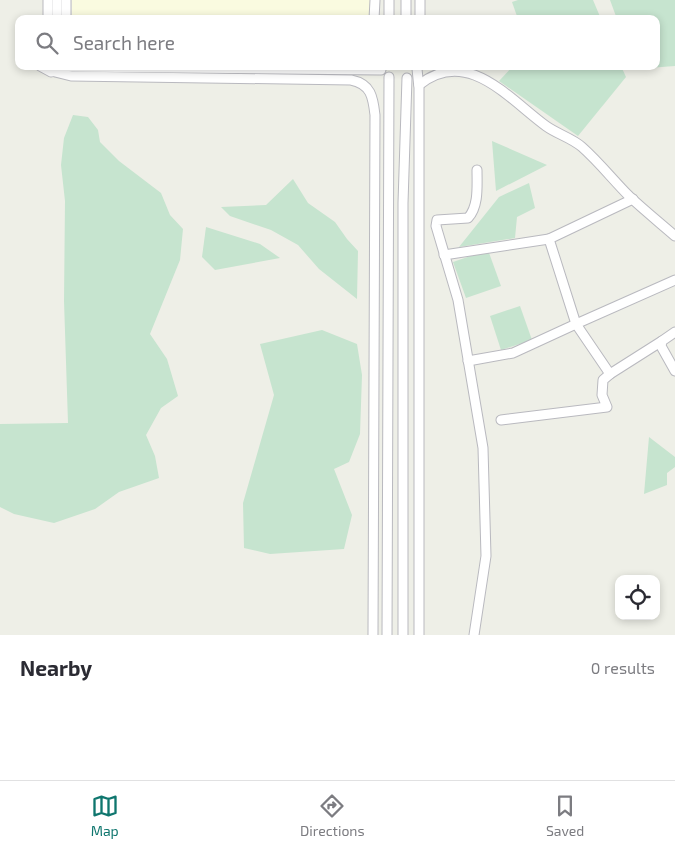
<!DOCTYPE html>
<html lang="en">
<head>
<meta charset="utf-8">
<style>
  :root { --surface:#fff; --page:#f2f2f3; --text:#2b2b33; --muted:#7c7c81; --line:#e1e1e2; --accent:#0f766e }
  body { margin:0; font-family:"Exo 2",sans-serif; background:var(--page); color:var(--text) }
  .controls { position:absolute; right:15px; bottom:15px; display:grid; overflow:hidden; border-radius:10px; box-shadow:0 2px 8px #0003 }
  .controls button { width:45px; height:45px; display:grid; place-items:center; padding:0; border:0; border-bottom:1px solid var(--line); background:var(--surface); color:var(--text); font:25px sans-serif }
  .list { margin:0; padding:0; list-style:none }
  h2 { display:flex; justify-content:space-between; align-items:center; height:65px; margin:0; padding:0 20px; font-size:21px }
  h2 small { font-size:16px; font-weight:400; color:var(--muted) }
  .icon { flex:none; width:28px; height:28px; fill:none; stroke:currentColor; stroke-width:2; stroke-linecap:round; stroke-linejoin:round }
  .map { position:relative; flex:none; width:675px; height:635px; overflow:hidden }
  .search { position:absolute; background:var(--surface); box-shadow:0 2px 8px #0003; left:15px; right:15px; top:15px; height:55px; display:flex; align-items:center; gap:12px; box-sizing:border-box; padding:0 18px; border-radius:10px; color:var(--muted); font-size:19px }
  .sheet { height:145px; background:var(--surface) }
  nav { display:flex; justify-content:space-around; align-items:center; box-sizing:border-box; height:70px; border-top:1px solid var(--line); background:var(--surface); font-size:14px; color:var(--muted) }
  nav a { display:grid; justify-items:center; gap:2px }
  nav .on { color:var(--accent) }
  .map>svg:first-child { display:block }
  .commercial { fill:#fafbe0 }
  .green { fill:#c6e4cf }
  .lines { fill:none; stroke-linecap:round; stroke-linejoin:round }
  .minor-casing { stroke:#b9b9bf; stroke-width:11 }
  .minor { stroke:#fff; stroke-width:9 }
</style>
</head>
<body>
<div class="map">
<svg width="675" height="635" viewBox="0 0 675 635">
  <rect width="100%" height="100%" fill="#eeefe7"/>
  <rect class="commercial" x="72" y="0" width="298" height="19"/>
  <g class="green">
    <path d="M518 0H593L601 19H518L512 2Z"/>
    <path d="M610 0H675V66L635 69 634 66H656V19H617Z"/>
    <path d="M513 66H621L626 77 578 136 499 81Z"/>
    <path d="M73 115 88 117 98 130 100 142 119 161 161 193 170 215 183 229 180 260 150 334 167 359 178 396 161 408 146 435 155 456 159 478 119 492 95 509 54 523 14 514 0 507V424L68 423 64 301 65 201 61 165 64 138Z"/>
    <path d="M492 141 547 165 496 191Z"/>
    <path d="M293 179 308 203 335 222 347 239 358 251 357 299 319 269 298 245 271 230 230 216 221 207 266 205Z"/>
    <path d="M529 183 535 208 517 217 515 238 459 247 499 197Z"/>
    <path d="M206 227 260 244 280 258 215 270 202 257Z"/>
    <path d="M488 250 501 286 466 298 453 262Z"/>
    <path d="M520 306 532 340 501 350 490 316Z"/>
    <path d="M322 330 357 344 362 375 360 434 349 462 334 469 352 515 344 549 270 554 244 548 243 503 274 395 260 344Z"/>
    <path d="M649 437 675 457V467L667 473V485L644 494Z"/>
  </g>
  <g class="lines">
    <g class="minor-casing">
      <g id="minor">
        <path d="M406 0V19"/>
        <path d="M48 19V0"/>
        <path d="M57 19V0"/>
        <path d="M66 19V0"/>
        <path d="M374 19 375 0"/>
        <path d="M389 19V0"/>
        <path d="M420 19V0"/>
        <path d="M40 66 51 72 60 70"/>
        <path d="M63 67 381 70"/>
        <path d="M417 69 419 88V635"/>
        <path d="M55 72 71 76 351 80C371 84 373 97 375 115L373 635"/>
        <path d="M419 85C467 46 509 99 546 126 557 134 572 138 582 147 599 162 613 180 629 196 644 210 660 223 675 236"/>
        <path d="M444 255 549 239"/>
        <path d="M675 332 662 341 661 346 675 371"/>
        <path d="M662 341 610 374 576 324 675 280"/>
        <path d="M468 361 513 353 576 324 549 239 633 199"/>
        <path d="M501 420 607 407 602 395 603 380 610 374"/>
        <path d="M387 635 389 77"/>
        <path d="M403 635V203L407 78"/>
        <path d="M474 635 486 556 483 448 458 300 436 226 437 220 468 218C479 206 477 186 477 170"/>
      </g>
    </g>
    <use href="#minor" class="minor"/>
  </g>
</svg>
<div class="controls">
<button><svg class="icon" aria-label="locate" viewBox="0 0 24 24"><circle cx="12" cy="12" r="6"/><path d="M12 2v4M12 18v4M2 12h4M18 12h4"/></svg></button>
</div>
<div class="search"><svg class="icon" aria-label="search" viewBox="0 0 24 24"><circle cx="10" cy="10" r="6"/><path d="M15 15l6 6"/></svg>Search here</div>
</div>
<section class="sheet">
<h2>Nearby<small>0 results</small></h2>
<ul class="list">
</ul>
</section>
<nav>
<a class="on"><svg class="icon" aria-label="map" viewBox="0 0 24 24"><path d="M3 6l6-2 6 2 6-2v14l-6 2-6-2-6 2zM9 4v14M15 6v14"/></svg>Map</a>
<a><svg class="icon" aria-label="directions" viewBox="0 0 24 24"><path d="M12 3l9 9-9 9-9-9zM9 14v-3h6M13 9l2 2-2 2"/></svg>Directions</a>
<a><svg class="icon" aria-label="saved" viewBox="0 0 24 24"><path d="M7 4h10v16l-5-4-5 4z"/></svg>Saved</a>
</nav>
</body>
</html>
